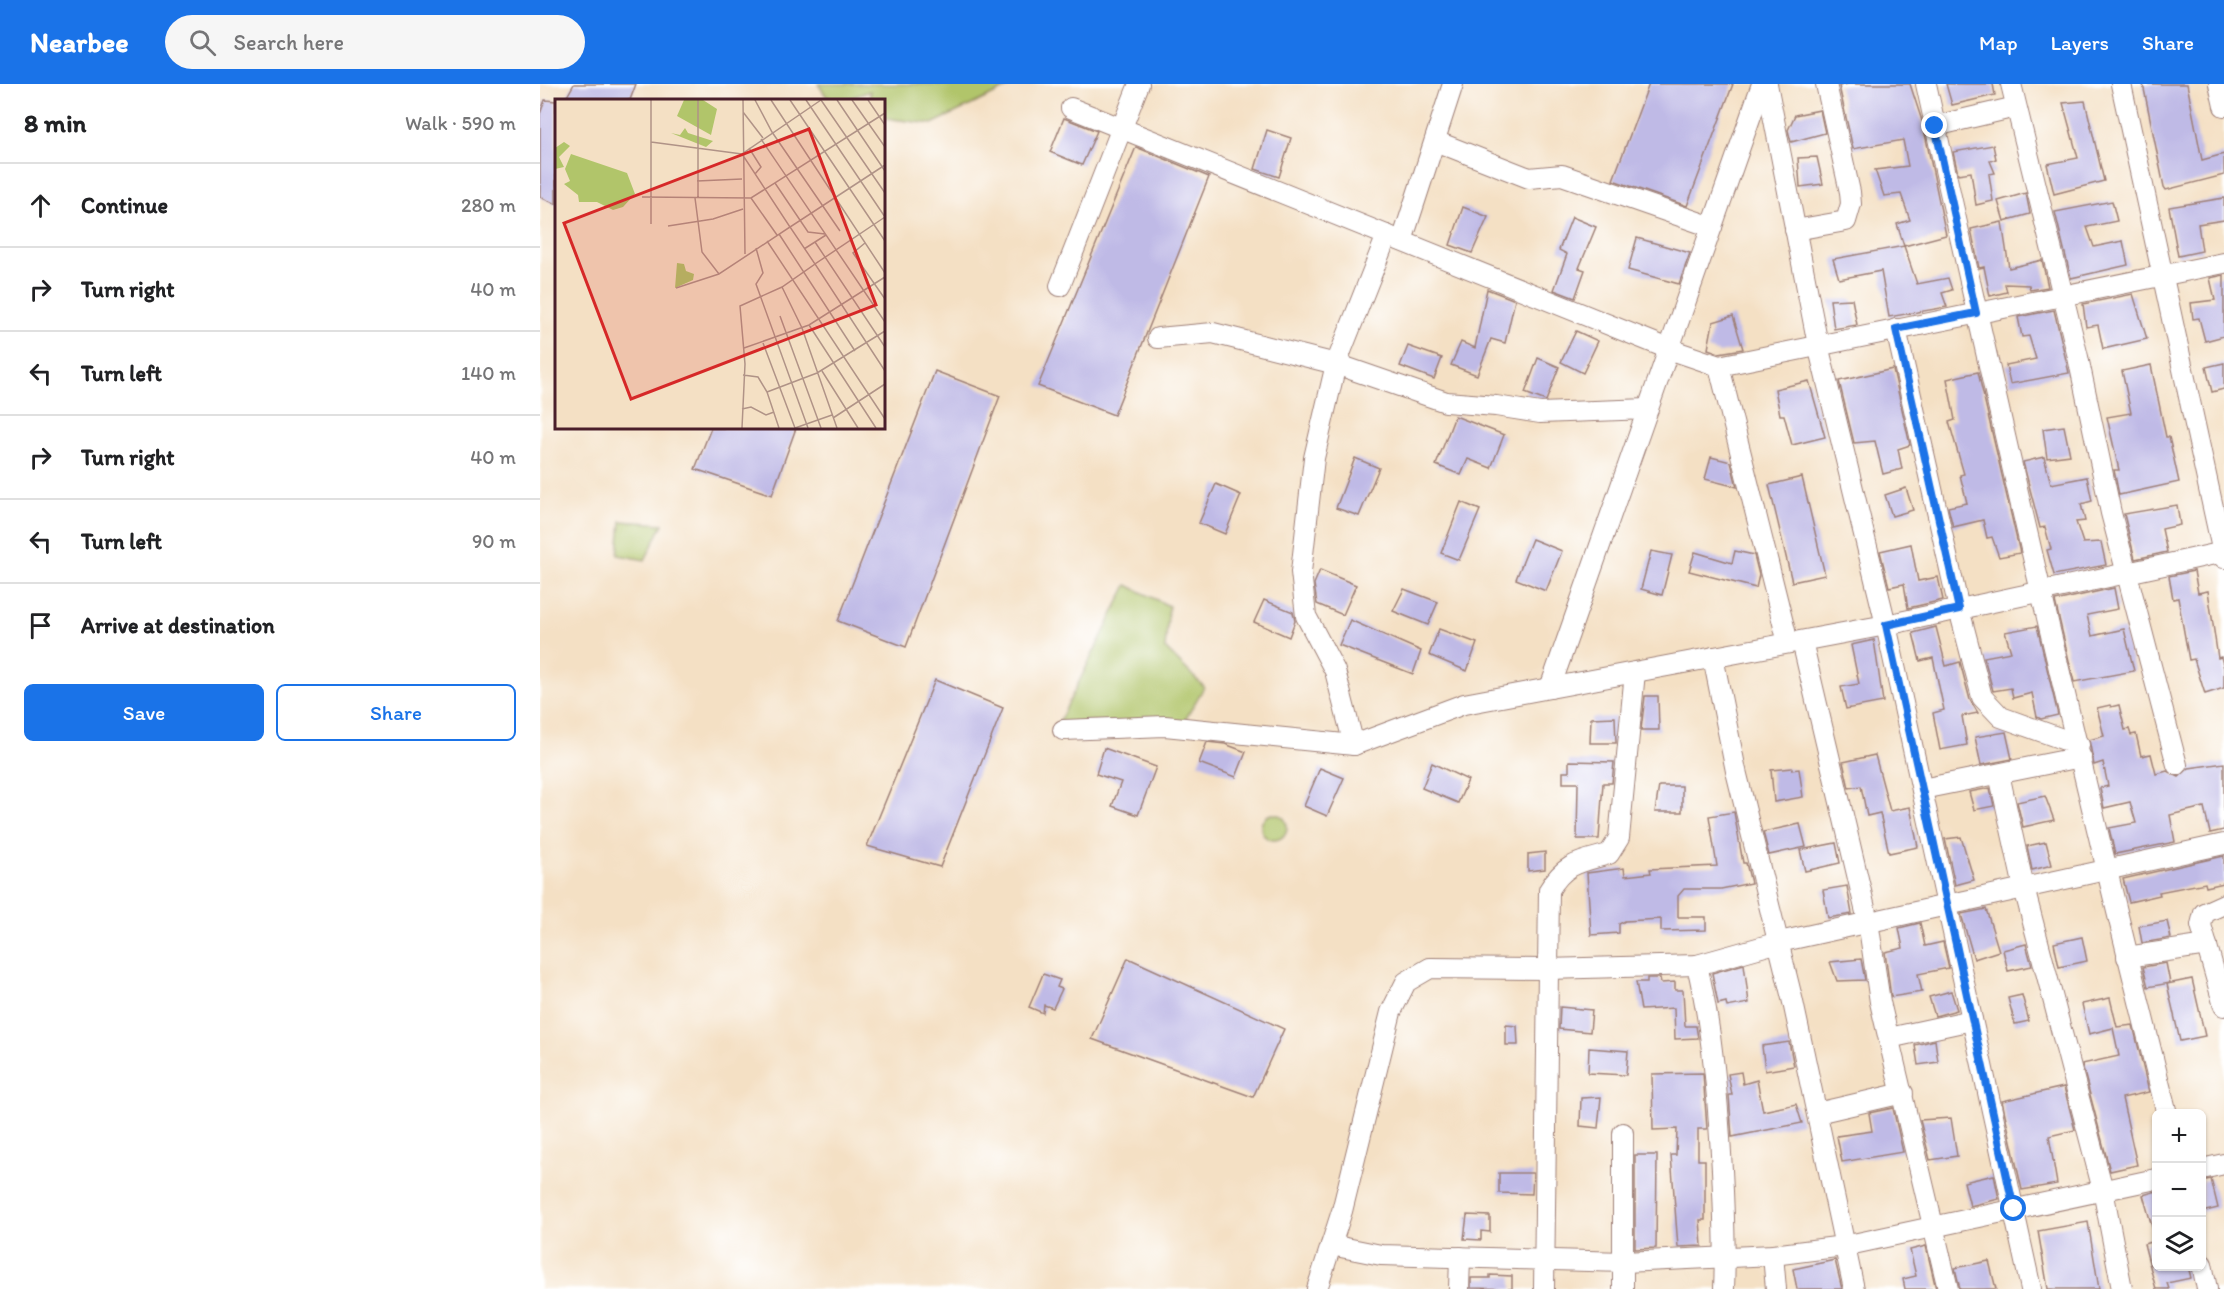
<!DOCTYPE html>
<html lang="en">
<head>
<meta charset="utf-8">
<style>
  :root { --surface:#fff; --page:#f6f6f6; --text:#202124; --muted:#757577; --line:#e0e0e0; --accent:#1a73e8 }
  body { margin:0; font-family:Itim,sans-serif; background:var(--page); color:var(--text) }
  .controls { position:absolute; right:18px; bottom:18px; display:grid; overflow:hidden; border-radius:9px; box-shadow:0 2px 4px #0004 }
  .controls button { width:54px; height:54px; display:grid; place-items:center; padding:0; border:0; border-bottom:2px solid var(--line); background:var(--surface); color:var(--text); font:30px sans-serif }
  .stop { position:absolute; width:18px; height:18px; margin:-14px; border:4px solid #1a73e8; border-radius:50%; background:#fff }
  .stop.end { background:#1a73e8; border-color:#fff; box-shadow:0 2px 6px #0008 }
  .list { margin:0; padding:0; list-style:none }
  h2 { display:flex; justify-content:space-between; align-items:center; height:78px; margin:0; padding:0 24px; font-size:26px }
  h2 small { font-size:20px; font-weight:400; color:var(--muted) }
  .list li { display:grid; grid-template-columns:39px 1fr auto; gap:18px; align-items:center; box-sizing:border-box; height:84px; padding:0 24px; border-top:2px solid var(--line) }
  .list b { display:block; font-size:22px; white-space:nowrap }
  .list em { font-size:20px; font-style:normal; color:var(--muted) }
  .actions { display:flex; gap:12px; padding:18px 24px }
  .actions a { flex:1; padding:14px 0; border:2px solid var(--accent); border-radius:9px; text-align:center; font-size:21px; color:var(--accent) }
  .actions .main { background:var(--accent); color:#fff }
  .icon { flex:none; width:33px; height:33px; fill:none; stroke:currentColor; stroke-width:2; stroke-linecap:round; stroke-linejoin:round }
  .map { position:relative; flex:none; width:1684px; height:1205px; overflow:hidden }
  header { display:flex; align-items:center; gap:36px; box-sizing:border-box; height:84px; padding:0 30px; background:var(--accent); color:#fff }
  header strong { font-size:28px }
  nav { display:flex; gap:33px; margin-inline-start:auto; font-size:21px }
  .search { width:420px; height:54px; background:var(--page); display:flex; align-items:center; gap:15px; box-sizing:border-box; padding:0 21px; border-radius:33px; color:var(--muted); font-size:22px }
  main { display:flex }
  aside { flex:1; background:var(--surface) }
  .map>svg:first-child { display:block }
  .green { fill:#b1c56a; stroke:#7e724a; stroke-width:1.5 }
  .building { fill:#bfbae6 }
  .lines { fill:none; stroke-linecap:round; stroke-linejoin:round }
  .minor-casing { stroke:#9f8078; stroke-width:22 }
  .minor { stroke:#fff; stroke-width:20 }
  .route { stroke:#1a73e8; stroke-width:8 }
  .inset-road { fill:none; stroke:#b09387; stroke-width:1.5 }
  .view { fill:#d62828; fill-opacity:0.15; stroke:#d62828; stroke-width:3 }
  .inset-edge { fill:none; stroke:#4a1f2b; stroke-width:3 }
</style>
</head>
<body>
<header>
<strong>Nearbee</strong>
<div class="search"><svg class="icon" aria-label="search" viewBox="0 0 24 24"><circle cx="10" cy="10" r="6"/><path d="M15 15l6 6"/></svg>Search here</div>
<nav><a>Map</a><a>Layers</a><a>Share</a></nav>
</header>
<main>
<aside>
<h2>8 min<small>Walk · 590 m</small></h2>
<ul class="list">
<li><svg class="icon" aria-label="ahead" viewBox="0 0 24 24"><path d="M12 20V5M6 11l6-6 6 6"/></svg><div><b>Continue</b></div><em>280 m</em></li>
<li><svg class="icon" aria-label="right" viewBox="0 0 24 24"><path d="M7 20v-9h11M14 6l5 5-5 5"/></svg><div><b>Turn right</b></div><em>40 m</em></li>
<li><svg class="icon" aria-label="left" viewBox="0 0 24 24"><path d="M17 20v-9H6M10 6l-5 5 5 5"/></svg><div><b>Turn left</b></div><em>140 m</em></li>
<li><svg class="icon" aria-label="right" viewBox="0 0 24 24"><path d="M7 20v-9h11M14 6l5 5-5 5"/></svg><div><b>Turn right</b></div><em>40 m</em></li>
<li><svg class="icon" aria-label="left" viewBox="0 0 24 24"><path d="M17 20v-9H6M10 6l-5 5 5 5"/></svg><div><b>Turn left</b></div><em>90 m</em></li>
<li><svg class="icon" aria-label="arrive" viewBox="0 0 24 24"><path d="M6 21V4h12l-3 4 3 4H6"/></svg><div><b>Arrive at destination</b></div></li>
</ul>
<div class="actions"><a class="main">Save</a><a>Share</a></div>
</aside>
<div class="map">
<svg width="1684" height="1205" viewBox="0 0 1684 1205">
  <rect width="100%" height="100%" fill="#fff"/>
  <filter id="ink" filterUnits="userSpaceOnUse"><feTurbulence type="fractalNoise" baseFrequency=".0167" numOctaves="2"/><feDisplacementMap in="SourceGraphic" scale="12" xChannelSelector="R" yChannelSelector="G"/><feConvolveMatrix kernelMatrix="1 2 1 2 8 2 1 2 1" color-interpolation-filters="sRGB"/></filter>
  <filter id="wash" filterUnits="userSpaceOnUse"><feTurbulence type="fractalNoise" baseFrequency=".008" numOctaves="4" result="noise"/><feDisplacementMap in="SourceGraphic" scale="24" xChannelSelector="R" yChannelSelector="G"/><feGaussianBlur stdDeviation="1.35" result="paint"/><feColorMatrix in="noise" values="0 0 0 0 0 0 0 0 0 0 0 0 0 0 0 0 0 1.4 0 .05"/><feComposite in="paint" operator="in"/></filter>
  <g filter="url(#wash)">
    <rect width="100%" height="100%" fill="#f4e0c4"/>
    <g class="green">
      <path d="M278 0H475L392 40 344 34V16H330V7L305 16H289Z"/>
      <path d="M81 437 123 440 105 476 78 471Z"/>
      <path d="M587 501 629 522 625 564 664 603 644 638 518 640Z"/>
      <circle cx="734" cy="743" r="13"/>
    </g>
    <g id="blocks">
      <g class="building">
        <path d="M34 0H96L90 16H25Z"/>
        <path d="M1109 0H1193L1147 122 1073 96Z"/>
        <path d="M1308 0H1370L1383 40 1406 151 1364 162 1357 140 1370 136 1361 110 1344 112 1335 86 1368 82 1363 56 1313 65 1299 2Z"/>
        <path d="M1406 0H1453L1455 11 1412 21Z"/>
        <path d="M1603 0H1647L1662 76 1684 70V91L1626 106 1624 103Z"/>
        <path d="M5 16 16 17V120L0 113V30Z"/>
        <path d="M1545 17 1564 97 1514 110 1507 80 1538 74 1523 19Z"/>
        <path d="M1280 26 1285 49 1251 58 1248 46 1255 31Z"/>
        <path d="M524 34 557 47 542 81 510 68Z"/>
        <path d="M727 46 751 54 739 93 715 85Z"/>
        <path d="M1453 61 1456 75 1450 77 1455 89 1449 90 1453 117 1436 121 1431 88 1418 90 1413 68Z"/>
        <path d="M596 63 669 93 574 331 498 302Z"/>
        <path d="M1277 73 1283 100 1260 103 1258 74Z"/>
        <path d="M1486 109 1490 130 1464 137 1458 117Z"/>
        <path d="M1684 114V136L1658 140 1662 167 1638 172 1629 123Z"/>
        <path d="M1572 117 1577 137 1547 143 1554 163 1583 157 1588 181 1531 194 1515 128Z"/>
        <path d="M923 123 948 133 932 169 910 161Z"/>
        <path d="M1032 133 1056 143 1039 184 1045 186 1035 214 1014 206 1027 170 1019 166Z"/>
        <path d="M1462 138 1469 184 1502 176 1508 203 1490 206 1489 201 1465 200 1467 208 1450 212 1444 183 1439 184 1431 145Z"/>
        <path d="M1097 154 1150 169 1139 200 1088 186Z"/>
        <path d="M1364 162 1377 200 1408 194 1412 206 1402 209 1407 223 1349 233 1341 187 1299 195 1293 175Z"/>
        <path d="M1684 191V252L1665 257 1659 234 1653 235 1651 219 1675 216 1670 194Z"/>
        <path d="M947 205 975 216 965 259 951 255 937 291 911 281 921 258 935 264Z"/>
        <path d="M1593 210 1607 255 1563 265 1558 241 1546 243 1543 220Z"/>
        <path d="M1312 215 1317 241 1294 245 1290 216Z"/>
        <path d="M1514 226 1529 289 1470 300 1466 281 1496 275 1489 252 1482 253 1478 233Z"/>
        <path d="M1193 232 1203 265 1179 269 1168 265 1173 238Z"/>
        <path d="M1036 247 1058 257 1043 289 1021 278Z"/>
        <path d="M868 262 902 274 894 295 860 282Z"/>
        <path d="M998 274 1019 283 1006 317 985 309Z"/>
        <path d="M1684 279V305L1672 308 1666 283Z"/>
        <path d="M1611 281 1626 353H1629L1639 398 1579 411 1574 386H1579L1567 333 1591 329 1582 287Z"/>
        <path d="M1353 285 1370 361 1358 365 1362 385 1343 390 1335 357 1314 359 1299 297Z"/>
        <path d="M395 287 460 312 366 563 298 537Z"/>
        <path d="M1438 288 1480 469 1459 473 1452 453 1447 454 1443 436 1413 443 1408 423 1427 419 1420 391 1424 390 1409 338 1415 336 1407 295Z"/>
        <path d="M1269 297 1285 353 1252 361 1244 331H1240L1235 305Z"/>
        <path d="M915 332 964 351 951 384 928 375 921 391 896 381Z"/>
        <path d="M1524 342 1530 371 1507 374 1503 345Z"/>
        <path d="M171 344H256L232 411 155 385Z"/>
        <path d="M1171 373 1191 378 1197 403 1165 395Z"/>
        <path d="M1504 373 1511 400 1547 393 1552 417 1541 420 1545 437 1536 438 1543 459 1561 458 1566 481 1514 491 1507 466 1511 465 1505 443 1500 444 1483 378Z"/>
        <path d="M815 374 839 384 819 432 796 424Z"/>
        <path d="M1262 393 1285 491 1252 498 1229 401Z"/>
        <path d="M676 400 701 411 685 450 659 439Z"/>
        <path d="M1366 404 1373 426 1352 432 1345 411Z"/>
        <path d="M921 418 940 426 919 476 901 469Z"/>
        <path d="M1637 421 1640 441 1622 445 1627 468 1595 475 1584 430Z"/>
        <path d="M992 455 1022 467 1006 507 976 495Z"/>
        <path d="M1371 460 1378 497 1398 493 1403 516 1368 524 1364 500 1349 503 1340 467Z"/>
        <path d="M1111 467 1132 471 1122 511 1101 505Z"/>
        <path d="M1195 467 1214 471 1219 491 1216 504 1149 487 1155 468 1192 479Z"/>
        <path d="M780 486 816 501 803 531 777 520 774 500Z"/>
        <path d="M1654 487 1658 509 1668 507 1678 574 1681 573 1684 584V604L1665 610 1654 575 1649 576 1638 514 1633 515 1629 492Z"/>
        <path d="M1574 504 1578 525 1547 531 1552 552 1584 545 1594 587 1534 598 1515 517Z"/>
        <path d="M864 505 898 518 888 541 853 527Z"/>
        <path d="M724 516 753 528 755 537 749 553 714 538Z"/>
        <path d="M810 536 881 567 873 590 799 561Z"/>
        <path d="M1497 542 1518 631 1501 635 1497 633 1492 609 1473 614 1471 604 1453 607 1444 573 1471 568 1465 548Z"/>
        <path d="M1396 543 1406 582 1420 578 1430 616 1438 629 1422 632 1427 661 1400 666 1393 629 1404 626 1393 574 1380 577 1373 549Z"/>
        <path d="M899 545 937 559 927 587 889 571Z"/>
        <path d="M1334 556 1343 618 1306 625 1301 603 1319 600 1311 561Z"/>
        <path d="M395 596 463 624 400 783 327 762Z"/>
        <path d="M1105 612H1118L1119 646H1101Z"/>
        <path d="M1570 621 1571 623 1579 621 1585 646 1589 645 1591 651 1596 650 1601 672 1611 670 1616 690 1627 687 1639 693 1649 684 1684 679V746L1670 749 1664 723 1630 731 1635 758 1575 770 1569 744 1596 739 1590 718 1564 724 1560 704 1568 702 1563 678 1554 681 1549 656 1564 652 1557 624Z"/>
        <path d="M1075 633 1076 659H1050L1051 634Z"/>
        <path d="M1466 648 1472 675 1441 681 1435 653Z"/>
        <path d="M667 658 685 660 706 668 696 693 659 679Z"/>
        <path d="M564 664 616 683 598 731 572 722 581 698 556 690Z"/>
        <path d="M1335 671 1350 727 1370 723 1378 763 1349 769 1340 729 1327 732 1321 702 1309 704 1303 678Z"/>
        <path d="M1029 677 1074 678 1072 699H1063L1059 755H1037L1038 699H1023V688H1029Z"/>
        <path d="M892 679 928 696 918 719 882 704Z"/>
        <path d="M780 684 804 694 787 732 764 722Z"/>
        <path d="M1252 684V686L1259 685 1263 713 1234 718 1231 686Z"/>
        <path d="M1119 702H1142V728H1115Z"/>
        <path d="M1450 704 1454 722 1434 726 1429 708Z"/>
        <path d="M1505 712 1514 736 1483 743 1477 718Z"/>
        <path d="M1194 728 1203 779H1206L1211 799 1181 805H1144L1138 812V833H1166V846L1121 847V835L1085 837 1079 840V849L1051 851 1047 789 1084 784 1085 792 1111 789 1110 785 1177 782 1169 732Z"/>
        <path d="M1260 740 1266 763 1229 771 1223 748Z"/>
        <path d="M1421 753 1434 796 1415 801 1405 755Z"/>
        <path d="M1506 758 1512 781 1492 786 1487 762Z"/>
        <path d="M1296 759 1300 779 1265 787 1260 766Z"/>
        <path d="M1005 768V785L988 787V770Z"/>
        <path d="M1684 772V799L1666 803 1665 799 1619 808 1620 811 1589 818 1583 795Z"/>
        <path d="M1307 802 1312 830 1288 834 1283 806Z"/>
        <path d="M1446 825 1459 867 1434 875 1421 830Z"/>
        <path d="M1627 837 1631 854 1602 859 1599 842Z"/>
        <path d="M1380 839 1385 862 1403 858 1409 884 1378 890 1382 908 1351 913 1345 868 1363 864 1359 844Z"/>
        <path d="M1542 853 1547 877 1519 883 1514 859Z"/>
        <path d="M1486 860 1492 882 1468 887 1463 866Z"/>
        <path d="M588 874 744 945 713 1013 552 955Z"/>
        <path d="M1321 875 1325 896 1297 897 1290 878Z"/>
        <path d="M1626 879 1630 899 1608 903 1603 883Z"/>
        <path d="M1204 880 1209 919 1187 923 1186 918 1178 920 1172 889Z"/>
        <path d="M503 890 520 896 517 903 522 905 513 924 504 921 503 929 489 923Z"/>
        <path d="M1107 894H1120L1121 899 1135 898V906H1143L1145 942H1156L1158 954 1135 955 1134 924 1101 926 1096 898H1107Z"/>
        <path d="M1652 895 1665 952 1640 957 1627 900Z"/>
        <path d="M1411 907 1417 926 1395 932 1389 913Z"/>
        <path d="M1482 911 1489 937 1475 940 1468 914Z"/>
        <path d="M1570 914 1577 943 1593 941 1609 1008 1582 1014 1597 1081 1570 1087 1542 980 1579 972 1573 944 1549 950 1542 920Z"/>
        <path d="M1020 923 1052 926 1050 948 1019 945Z"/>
        <path d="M966 941 977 942 978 961H966Z"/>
        <path d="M1395 956 1398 978 1378 981 1375 961Z"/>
        <path d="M1249 958 1254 982 1225 987 1222 962Z"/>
        <path d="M1049 964 1088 967 1086 991 1048 989Z"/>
        <path d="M1201 988 1203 1000 1217 996 1223 1027 1256 1020 1262 1039 1192 1053 1189 1011H1192L1188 990Z"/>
        <path d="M1163 989 1167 1045H1158V1076H1165V1136H1160L1162 1162 1138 1163 1131 1071H1136L1137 1045 1113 1046 1112 990Z"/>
        <path d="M1524 1003 1535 1046 1509 1052 1517 1100 1482 1106 1462 1017Z"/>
        <path d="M1061 1013 1058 1044 1040 1042 1041 1014Z"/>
        <path d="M1353 1024 1363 1068 1302 1078 1297 1052 1332 1047 1329 1029Z"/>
        <path d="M1411 1034 1417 1072 1390 1076 1380 1036Z"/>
        <path d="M1095 1071H1117L1116 1164 1095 1165Z"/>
        <path d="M959 1089H993L992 1110 959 1109Z"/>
        <path d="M1454 1091 1459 1115 1430 1122 1424 1098Z"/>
        <path d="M1671 1095 1678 1124 1662 1128V1097Z"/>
        <path d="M1617 1107V1146H1613L1603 1111Z"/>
        <path d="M927 1131 950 1132V1148L941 1147V1156L924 1155Z"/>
        <path d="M1548 1138 1559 1205H1508L1498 1147Z"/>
        <path d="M1617 1156V1182H1648L1651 1194 1627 1199 1629 1205H1616L1604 1160Z"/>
        <path d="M1386 1162 1396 1205H1365L1363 1195 1376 1192 1370 1166Z"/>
        <path d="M1295 1176 1302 1205H1257L1253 1185Z"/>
        <path d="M1449 1177 1456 1205H1420L1415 1184Z"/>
        <path d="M950 1191 972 1192V1205L931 1204V1194H950Z"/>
      </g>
    </g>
  </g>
  <g filter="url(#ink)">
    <use href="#blocks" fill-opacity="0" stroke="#9f8078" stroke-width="1.5"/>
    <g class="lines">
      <g class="minor-casing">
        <g id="minor">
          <path d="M1386 0C1462 344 1541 688 1627 1030"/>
          <path d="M1471 0 1538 273 1571 429 1637 681"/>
          <path d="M1581 0 1684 474"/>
          <path d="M1679 0 1684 22"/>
          <path d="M531 24 1129 265 1179 282 1684 179"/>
          <path d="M1395 42 1476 23"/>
          <path d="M895 57 989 94 1022 91 1172 143"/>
          <path d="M1255 146 1306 137 1311 120 1310 108 1286 0"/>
          <path d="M847 151 796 280 774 374 761 488 766 532 795 587 814 661 924 620 1346 541 1278 261 1227 0"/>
          <path d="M862 157 913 0"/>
          <path d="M520 202 599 0"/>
          <path d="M1356 245 1419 525 1442 613 1461 633 1539 661"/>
          <path d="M618 254 673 249 796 280 906 318 956 322 1000 329 1108 325"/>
          <path d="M1179 282 1248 559"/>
          <path d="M1262 557 1328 837 1340 918 1408 1205"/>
          <path d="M1173 573 1196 687 1253 918 1314 1205"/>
          <path d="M1010 604 1222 0"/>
          <path d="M523 646 625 642 814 661"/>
          <path d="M1459 690 1484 804 1563 1106 1582 1205"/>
          <path d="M1382 705 1541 673"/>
          <path d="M1684 820 1664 829 1661 841 1684 922"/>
          <path d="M1587 873 1667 861"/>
          <path d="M1157 881C1173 949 1178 1017 1182 1086 1184 1126 1186 1165 1184 1205"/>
          <path d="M1349 954 1432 936"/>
          <path d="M1277 1029 1363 1009"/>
          <path d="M1662 1085 1684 1080"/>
          <path d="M791 1161 841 1171 1084 1178 1233 1171 1304 1162 1616 1095"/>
          <path d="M1233 1171 1236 1205"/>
          <path d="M1662 1180 1667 1205"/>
          <path d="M777 1205 802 1127 851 928 866 898 890 884 1007 885 1157 881 1239 858 1407 821 1346 541 1684 468"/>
          <path d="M919 1205 920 1173"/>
          <path d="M1004 1205 1009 806C1025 779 1040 778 1069 770L1079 754 1095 588"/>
          <path d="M1083 1205V1049"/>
          <path d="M1491 1205 1407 821 1684 760"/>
        </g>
      </g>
      <use href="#minor" class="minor"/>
    </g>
  </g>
  <g class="lines" filter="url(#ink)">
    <path class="route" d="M1395 42 1436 229 1356 245 1419 525 1346 541 1474 1125"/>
  </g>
  <g transform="translate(15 15)">
    <rect width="330" height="330" fill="#f4e0c4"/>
    <path d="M129 1H148L162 10 156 36 122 17ZM130 29 133 34 158 42 151 48 116 34 125 36ZM9 43 15 47 4 58 9 68 0 70V49ZM16 55 72 74 80 95 68 108 58 111 42 103H24L23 96 9 85 15 82 10 70ZM122 164 129 165 131 172 139 175 138 181 120 189Z" fill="#b1c56a"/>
    <path class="inset-road" d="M188 1 190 155M200 1 217 33 285 132M216 1 330 174M235 1 330 142M251 1 330 118M266 1 330 94M282 1 330 72M297 1 330 48M313 1 330 26M188 13 208 39M206 40 330 223M96 43 187 55M194 49 206 68 200 75M142 82 187 80M220 84 253 133 270 135M87 98 196 99 330 14M140 99 147 153 164 175 235 128 187 55 266 1M143 99V1M196 99 222 136M330 118 260 165 330 272M96 125V1M113 127 158 120 188 110M224 135 300 252M212 142 330 320M260 143 330 248M310 144 298 154 330 200M201 149 208 174 201 185 253 329M249 150 271 136M227 188 247 229 282 329M121 189 164 175M225 217 266 329M254 226 321 329M208 244 240 329M189 249 254 226 330 178M267 272 303 329M188 276 203 278 212 293M187 310 196 308 211 316 219 313M278 319 330 285M187 329 190 265 185 207 227 188 260 165 235 128 330 66M224 329 212 293 262 274 330 232M240 329 277 316"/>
    <path class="view" d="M254 30 321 206 76 300 9 124Z"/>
    <rect width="330" height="330" class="inset-edge"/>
  </g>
</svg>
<div class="controls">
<button>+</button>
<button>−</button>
<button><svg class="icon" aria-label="layers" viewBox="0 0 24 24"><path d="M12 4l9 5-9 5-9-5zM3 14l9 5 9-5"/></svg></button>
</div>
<div class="stop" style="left:1474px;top:1125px"></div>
<div class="stop end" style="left:1395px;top:42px"></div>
</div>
</main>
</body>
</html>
